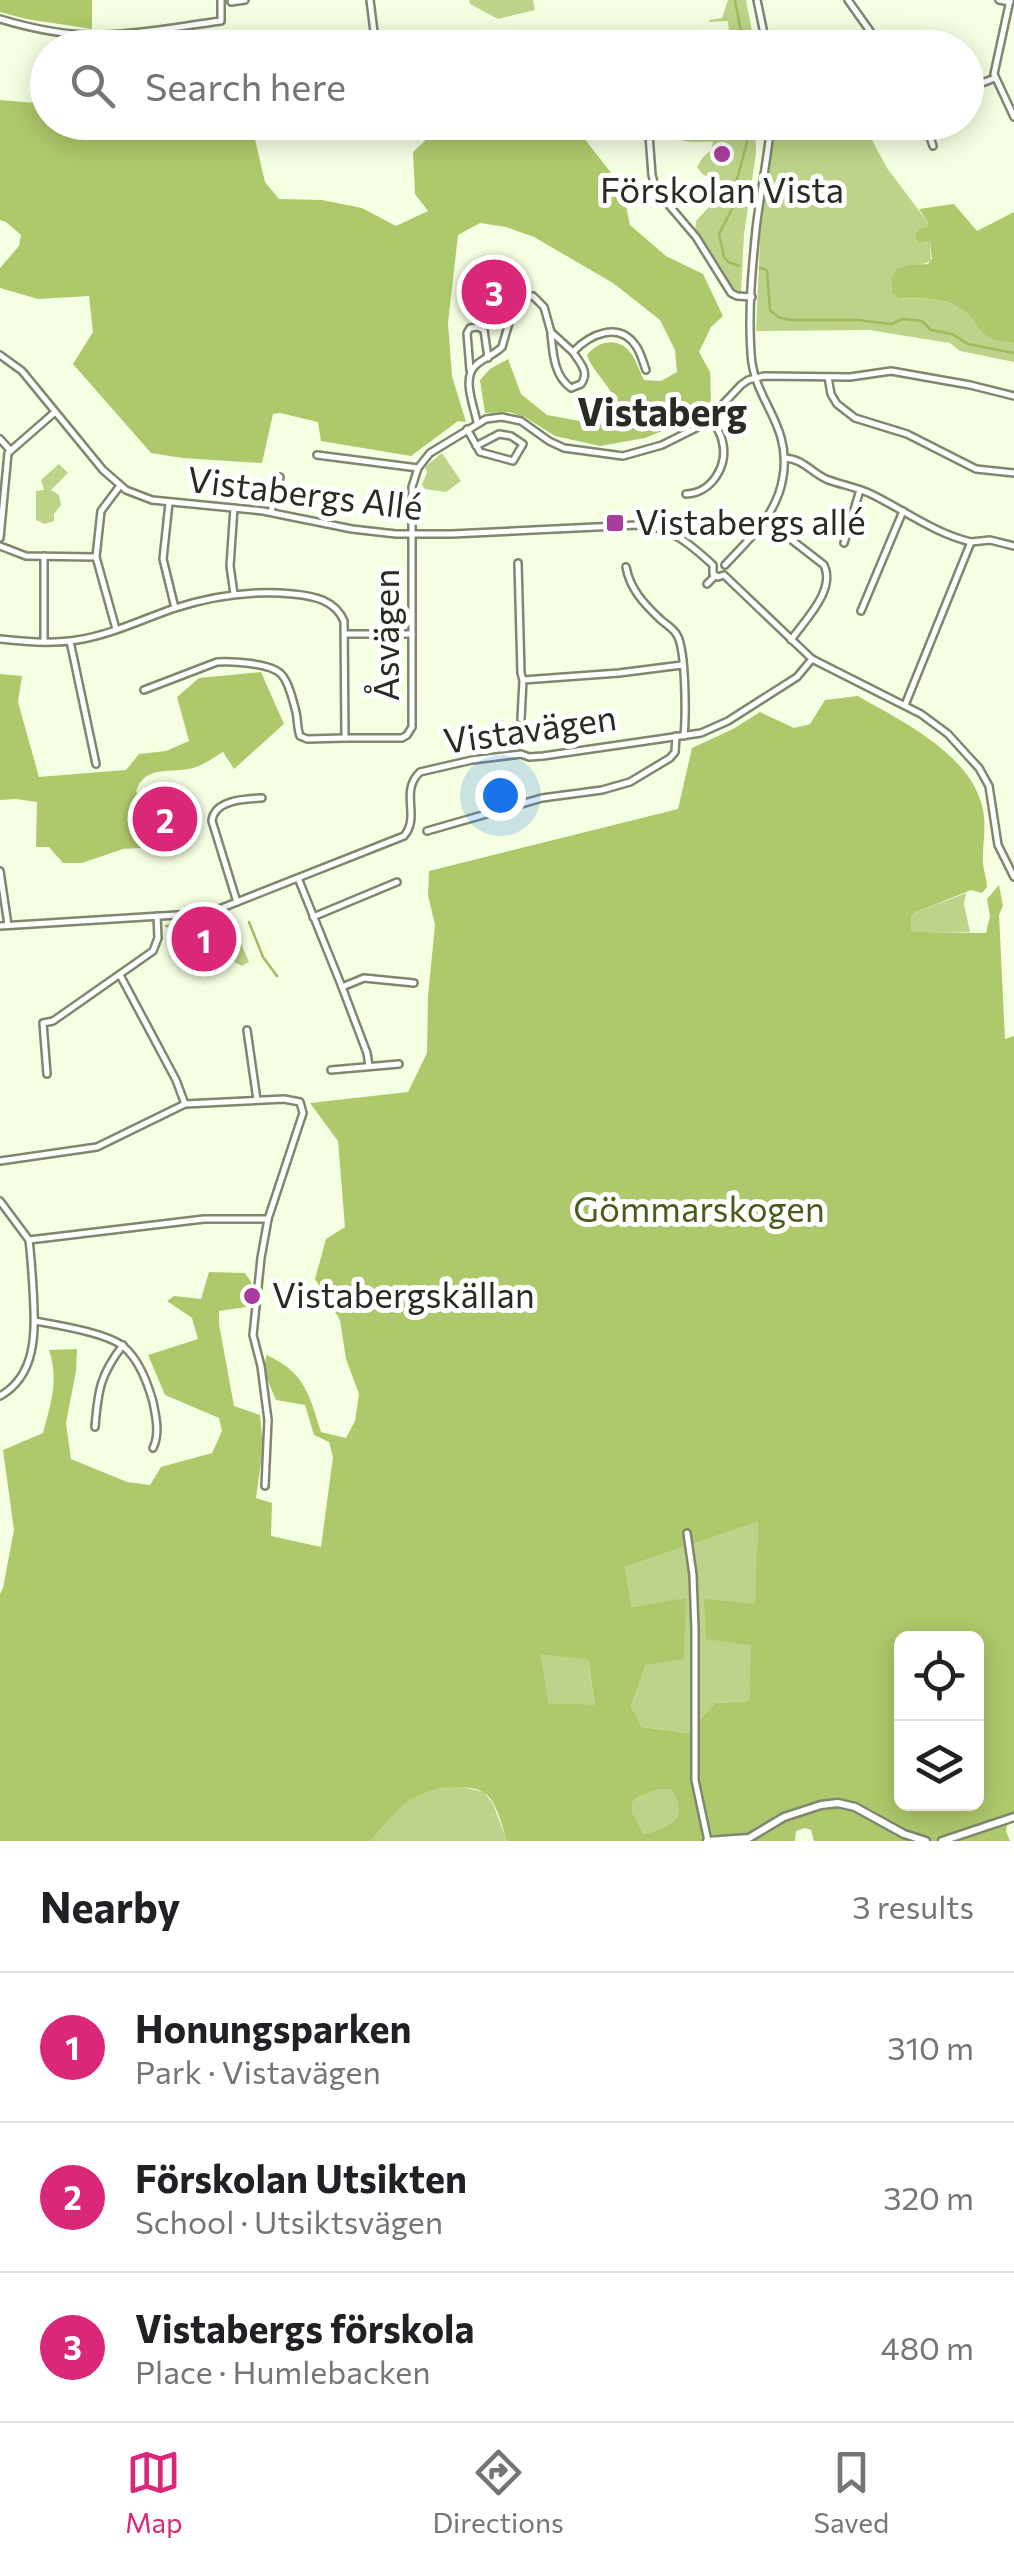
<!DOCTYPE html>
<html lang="en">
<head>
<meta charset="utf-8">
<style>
  :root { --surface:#fff; --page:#f6f6f6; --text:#202124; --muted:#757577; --line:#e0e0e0; --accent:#db2777 }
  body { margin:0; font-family:Commissioner,sans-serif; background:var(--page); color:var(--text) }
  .controls { position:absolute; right:30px; bottom:30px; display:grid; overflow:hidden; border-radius:15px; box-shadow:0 5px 25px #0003 }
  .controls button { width:90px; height:90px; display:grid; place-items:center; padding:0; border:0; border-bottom:2px solid var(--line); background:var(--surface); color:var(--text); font:50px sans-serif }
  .you { position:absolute; left:500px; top:795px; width:35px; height:35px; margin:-25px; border:8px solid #fff; border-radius:50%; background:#1a73e8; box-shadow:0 0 0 15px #1a73e833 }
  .badge { display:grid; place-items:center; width:65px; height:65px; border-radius:50%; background:var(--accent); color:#fff; font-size:32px; font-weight:700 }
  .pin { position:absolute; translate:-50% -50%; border:5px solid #fff; box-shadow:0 2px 10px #0006 }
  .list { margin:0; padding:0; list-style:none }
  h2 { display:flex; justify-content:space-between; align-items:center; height:130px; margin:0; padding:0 40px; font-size:42px }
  h2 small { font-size:32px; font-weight:400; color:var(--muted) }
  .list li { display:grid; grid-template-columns:65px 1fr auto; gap:30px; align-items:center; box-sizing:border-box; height:150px; padding:0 40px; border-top:2px solid var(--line) }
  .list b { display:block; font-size:38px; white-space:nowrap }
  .list p { margin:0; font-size:32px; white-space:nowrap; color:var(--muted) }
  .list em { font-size:32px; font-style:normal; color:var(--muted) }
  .icon { flex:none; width:55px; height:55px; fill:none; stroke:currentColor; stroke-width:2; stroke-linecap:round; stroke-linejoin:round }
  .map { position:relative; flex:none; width:1014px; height:1841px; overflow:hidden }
  .search { position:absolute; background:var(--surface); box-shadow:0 5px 25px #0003; left:30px; right:30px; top:30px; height:110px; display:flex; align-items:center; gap:25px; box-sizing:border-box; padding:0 35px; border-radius:55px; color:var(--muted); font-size:38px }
  .sheet { height:580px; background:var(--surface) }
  nav { display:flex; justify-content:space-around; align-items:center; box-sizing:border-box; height:140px; border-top:2px solid var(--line); background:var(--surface); font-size:28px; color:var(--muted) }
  nav a { display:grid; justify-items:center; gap:5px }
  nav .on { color:var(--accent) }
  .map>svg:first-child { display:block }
  .green { fill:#bdd389 }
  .forest { fill:#aec96b; fill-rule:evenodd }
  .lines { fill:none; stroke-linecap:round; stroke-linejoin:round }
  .stream { stroke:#a0ba5d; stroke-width:2.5 }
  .minor-casing { stroke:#7f876e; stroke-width:10 }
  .tertiary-casing { stroke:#7f876e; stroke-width:11 }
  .minor { stroke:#fff; stroke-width:5 }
  .tertiary { stroke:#fff; stroke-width:6 }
  .poi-dot { fill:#a83d9d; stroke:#fff; stroke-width:4 }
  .labels { text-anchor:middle; stroke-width:10; stroke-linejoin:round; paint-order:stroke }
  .poi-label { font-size:35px; fill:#292c22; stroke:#fff; text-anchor:start }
  .street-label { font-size:35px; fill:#292c22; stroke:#fff }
  .park-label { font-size:35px; fill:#4b5c1a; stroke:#fff }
  .neighbourhood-label { font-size:38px; font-weight:bold; fill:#292c22; stroke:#fff }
</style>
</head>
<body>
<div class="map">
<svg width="1014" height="1841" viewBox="0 0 1014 1841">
  <rect width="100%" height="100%" fill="#f5ffe2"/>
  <g class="green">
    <path d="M469 0H533L535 10 498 19 470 4Z"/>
    <path d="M728 0H746L755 47H730L728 21 709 22V20L722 18Z"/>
    <path d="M651 123H704L711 133H717L718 139 736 138V123H755L756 153 744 234 741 292H735L731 289 695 233 696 221 720 195 723 181 703 175 697 167 703 157 711 150 713 142C703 141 694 143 685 141 668 138 670 126 652 137Z"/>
    <path d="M776 123H865L873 142 887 168 929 224 922 243 930 242 931 261C907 272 889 257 892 293L898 298C915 300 938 296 954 305 982 320 974 339 1014 343V362L960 351 950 343 869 330 756 331 761 219Z"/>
    <path d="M442 453 461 481 446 492 425 489 422 485 427 472 425 467Z"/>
    <path d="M59 464 68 473 51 490 59 495 61 505 54 514V521L45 524 36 520V491L44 490 41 480Z"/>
    <path d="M966 893 964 904 970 932 911 933V917L914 913Z"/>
    <path d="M232 923 249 962 242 966 232 961 217 960 202 954 168 947 171 931 202 930Z"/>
    <path d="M758 1522 756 1605 704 1600 752 1645 749 1701 715 1703 688 1733 642 1727 631 1706 646 1665 686 1599 632 1607 625 1567Z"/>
    <path d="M541 1653 588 1660 595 1706 547 1703Z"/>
    <path d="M458 1786 484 1792 493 1804 507 1841H371L393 1812 424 1791Z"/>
    <path d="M660 1789H670C690 1818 671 1826 644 1834L632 1812V1803L638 1797Z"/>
  </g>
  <g class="forest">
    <path d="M0 0H92V29L26 19 0 12Z"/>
    <path d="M0 100 47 104 48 122H169L209 130 217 123H240L253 131 265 182 279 199 322 200 362 208 396 226 428 211 415 194 413 152 442 125 584 138 622 187 630 225 666 256 703 274 723 316 711 327 699 352 710 372 711 401 682 423 645 438 600 446 555 436 525 417 509 412 485 413 480 380 490 369 508 359 521 394 547 415 580 421 611 409 615 400C608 383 591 369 587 355 601 338 623 337 634 358 638 365 640 373 644 380L661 381 677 372 675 350 660 320 613 283 534 237 506 227 480 223 458 235 448 323 452 376 466 422 458 421 411 456 321 441 318 422 280 413 273 414 262 463 182 458 151 453 73 364 93 332 89 296 38 299 0 288V268L19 246 21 235 6 222 0 220Z"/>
    <path d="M954 204 977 231 1014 212V343C971 339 984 321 954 305 938 296 915 300 898 298L892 293 891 279 896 269 909 265 928 264 932 259 930 242 919 243 915 238 918 229 927 227 929 224 919 209Z"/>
    <path d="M261 672 284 724 234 769 223 752C213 758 204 765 193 768 170 774 146 764 136 791L158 832 155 847 123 849 82 863H63L49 847H36L37 802 16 799 0 800V674L22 676 18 702 39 777 126 770 139 754 166 751 189 741 177 697 199 678Z"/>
    <path d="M858 696C901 721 965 751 981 802 988 824 982 842 983 864 984 872 987 879 987 887L982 893 971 890 914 913 911 917V932L986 933 990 916 987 899 999 885 1003 906 999 915 1005 1039 1014 1036V1822L1007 1825 1006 1831 1010 1841H814L811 1830 805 1828 796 1831 795 1841H507C502 1827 497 1800 483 1792 472 1786 456 1787 444 1788 408 1793 393 1814 371 1841H0V1594L3 1588 14 1530 3 1450 43 1433C51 1402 59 1381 49 1350L77 1349 76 1371 66 1423 71 1459 127 1482 150 1485 161 1467 212 1453 222 1431 219 1418 165 1395 148 1355 198 1339 192 1318 167 1301 174 1296 201 1299 209 1272 245 1273 255 1288 253 1306 219 1311V1324L234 1406 260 1415 263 1447 256 1498 272 1503 271 1536 321 1547 333 1457 329 1442 314 1435 305 1405 276 1400C270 1385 261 1370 267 1355 305 1373 309 1394 321 1432L346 1438 355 1421 359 1394 346 1359 340 1320 315 1279 326 1239 345 1227 338 1141 310 1103 408 1092 427 1053 428 996 435 925 428 895 429 871 678 809 692 748 733 729 760 712 794 728 810 724 825 700ZM758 1522 755 1604 704 1599 706 1639 751 1645 749 1701 715 1703 688 1733 642 1727 631 1706 646 1665 684 1659 686 1598 632 1607 625 1567ZM902 1639H976V1804H902ZM541 1654 588 1660 595 1705 548 1703ZM660 1789H670C690 1818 671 1826 644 1834L632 1812V1803L638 1797Z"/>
  </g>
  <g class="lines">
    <g class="stream">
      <path d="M735 0 744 48"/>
      <path d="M779 125 869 138 860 122"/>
      <path d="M739 266 728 262 724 257 719 234 733 207 732 198 747 142 746 122"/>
      <path d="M760 268 767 270 770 310 778 317 790 320H858L891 324 903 319 922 321 931 330 952 334 968 344 1014 353"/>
      <path d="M249 922 263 957 277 976"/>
      <path d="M166 926 206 924 227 919"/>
    </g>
    <g class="minor-casing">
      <g id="minor">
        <path d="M370 0 376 48"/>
        <path d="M757 0 767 48"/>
        <path d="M848 0 882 48"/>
        <path d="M999 0 1010 2"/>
        <path d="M1010 0 994 74 1014 117"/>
        <path d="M231 2 245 0"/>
        <path d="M0 19C33 29 67 36 102 35 142 34 182 26 221 21V0"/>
        <path d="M966 89 995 78"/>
        <path d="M648 122 652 175 656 190 696 237 731 293 737 296 752 297"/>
        <path d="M925 122 933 146"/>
        <path d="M551 334C553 354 554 376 571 388L581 384C590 372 580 363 573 352 590 334 619 321 636 346 641 353 643 362 646 370"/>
        <path d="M0 355 22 371 103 470 126 490 152 500 263 511 352 529 396 534H452L637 525C670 526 690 544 713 565V574L718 577 724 575 812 659 921 714 948 734 967 755 979 768 989 786 998 845 1014 877"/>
        <path d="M470 370 467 333 470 328 478 327 484 330 488 358"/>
        <path d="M828 377 831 394 837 404 855 418 907 434 976 469 1014 473"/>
        <path d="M477 422C474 406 462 379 475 366 483 358 494 355 502 347L513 309 520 298 533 296 544 307 551 332 573 352"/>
        <path d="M467 429 480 452 513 461 523 444 511 436 499 434 476 446"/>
        <path d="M0 439 10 450"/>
        <path d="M317 455 418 468"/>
        <path d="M785 458C803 459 811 472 826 479 841 485 857 487 871 494 904 510 934 533 971 542L905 705"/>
        <path d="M686 494C712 493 729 465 722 440 720 432 715 425 711 417"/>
        <path d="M169 503 163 559 175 608"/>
        <path d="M234 508 230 566 234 594"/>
        <path d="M271 512 280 477"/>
        <path d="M766 520 824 565C836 590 805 620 791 640"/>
        <path d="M0 538 8 453 55 412"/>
        <path d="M971 542 990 540 1014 546"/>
        <path d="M844 543 860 490"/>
        <path d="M0 546 26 556 95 557"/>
        <path d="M518 563 521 673 523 680 521 719"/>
        <path d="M725 565C750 538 777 515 783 477 792 423 753 401 751 353 748 313 752 269 756 229 760 193 768 158 771 122"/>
        <path d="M626 567C630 589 644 604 660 619 665 624 673 628 677 635 686 650 686 716 684 736"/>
        <path d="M707 584 715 576"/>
        <path d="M861 611 903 511"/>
        <path d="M116 629 96 557 101 511 119 487"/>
        <path d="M345 634H412"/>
        <path d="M0 639C25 642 52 644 77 640 110 635 141 620 172 609 211 596 252 590 293 594 314 596 335 600 344 621L345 738H402L407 735 412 727V487L418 468 430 453 486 419 502 417 521 421 549 441 564 448 623 456 662 445 696 428 711 417 741 385 748 380 764 376 850 377 891 371 970 385 1014 396"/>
        <path d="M70 641 96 764"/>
        <path d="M44 642V556"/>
        <path d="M523 680 619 673 682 665"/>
        <path d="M144 690 217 662C232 661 270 663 281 674 289 682 293 701 296 712 298 721 297 728 300 736L307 739 345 738"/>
        <path d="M427 831 542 798 602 790 630 782 670 758 675 752 676 736"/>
        <path d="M0 871 8 925"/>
        <path d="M298 878 342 987 364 978 414 983"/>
        <path d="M237 902 212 821C214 800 244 799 262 798"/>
        <path d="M313 917 397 882"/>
        <path d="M0 926 209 913 404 836C421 816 399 792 420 772L472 760 521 754 529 757 543 756 701 733 728 721 797 677 812 659"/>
        <path d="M120 975 176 1080 185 1104"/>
        <path d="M342 987 367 1053 369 1066"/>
        <path d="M247 1030 257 1100"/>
        <path d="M331 1070 399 1064"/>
        <path d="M47 1074 43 1023 53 1021 153 951 158 938 157 916"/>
        <path d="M0 1161 97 1147 185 1104 284 1099 300 1102 303 1113 268 1219 261 1258 253 1335 261 1366 268 1420 265 1486"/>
        <path d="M0 1201 29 1240 204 1219H268"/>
        <path d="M35 1321C57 1325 108 1333 124 1347 139 1360 148 1384 153 1402 156 1417 160 1434 153 1448"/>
        <path d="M0 1396C39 1374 35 1327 33 1288 32 1272 31 1256 29 1240"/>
        <path d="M95 1427C98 1390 100 1375 123 1345"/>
        <path d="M687 1533 693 1575 695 1630V1780L708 1841"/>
      </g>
    </g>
    <g class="tertiary-casing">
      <g id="tertiary">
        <path d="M707 1841 749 1838 784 1817 821 1805 838 1803 855 1807 904 1834 926 1841"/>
        <path d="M942 1841 1014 1817"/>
      </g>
    </g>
    <use href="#minor" class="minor"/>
    <use href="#tertiary" class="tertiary"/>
  </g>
  <g class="poi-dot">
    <circle cx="722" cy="154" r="10"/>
    <rect x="605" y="513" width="20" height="20" rx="5"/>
    <circle cx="252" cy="1296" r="10"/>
  </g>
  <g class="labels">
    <g class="poi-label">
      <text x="722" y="203" text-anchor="middle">Förskolan Vista</text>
      <text x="635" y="535">Vistabergs allé</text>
      <text x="272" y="1308">Vistabergskällan</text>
    </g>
    <g class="street-label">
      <text transform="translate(305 494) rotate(7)" y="12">Vistabergs Allé</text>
      <text transform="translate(387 635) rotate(-90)" y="12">Åsvägen</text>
      <text transform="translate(530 730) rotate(-8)" y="12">Vistavägen</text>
    </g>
    <g class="park-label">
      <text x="699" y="1222">Gömmarskogen</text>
    </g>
    <g class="neighbourhood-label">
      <text x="662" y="426">Vistaberg</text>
    </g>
  </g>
</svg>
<div class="controls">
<button><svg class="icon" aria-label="locate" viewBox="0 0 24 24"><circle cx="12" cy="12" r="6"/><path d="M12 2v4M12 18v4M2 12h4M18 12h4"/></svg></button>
<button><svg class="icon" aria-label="layers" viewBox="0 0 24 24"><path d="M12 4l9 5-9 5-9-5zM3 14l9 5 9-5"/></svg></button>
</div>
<div class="you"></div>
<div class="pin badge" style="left:204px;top:939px">1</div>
<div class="pin badge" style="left:165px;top:819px">2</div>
<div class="pin badge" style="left:494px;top:292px">3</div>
<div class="search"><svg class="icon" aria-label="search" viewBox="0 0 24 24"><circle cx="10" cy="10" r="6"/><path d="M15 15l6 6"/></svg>Search here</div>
</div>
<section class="sheet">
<h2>Nearby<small>3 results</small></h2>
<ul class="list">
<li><span class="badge">1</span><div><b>Honungsparken</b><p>Park · Vistavägen</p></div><em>310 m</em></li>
<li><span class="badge">2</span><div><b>Förskolan Utsikten</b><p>School · Utsiktsvägen</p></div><em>320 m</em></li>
<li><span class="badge">3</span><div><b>Vistabergs förskola</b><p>Place · Humlebacken</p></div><em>480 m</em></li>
</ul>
</section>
<nav>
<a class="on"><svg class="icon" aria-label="map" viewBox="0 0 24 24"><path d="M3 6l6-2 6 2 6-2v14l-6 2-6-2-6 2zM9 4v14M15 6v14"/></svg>Map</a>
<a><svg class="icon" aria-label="directions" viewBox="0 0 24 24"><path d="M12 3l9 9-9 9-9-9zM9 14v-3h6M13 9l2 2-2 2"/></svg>Directions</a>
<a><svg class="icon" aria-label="saved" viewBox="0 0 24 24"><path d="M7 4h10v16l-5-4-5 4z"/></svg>Saved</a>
</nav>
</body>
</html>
